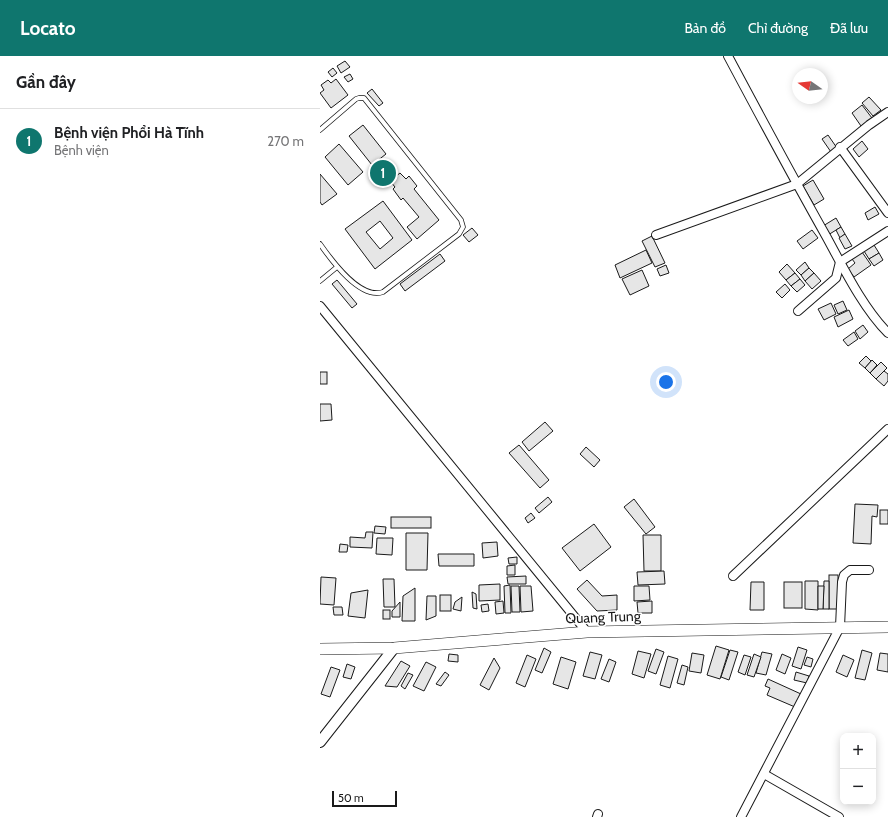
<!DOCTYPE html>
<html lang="vi">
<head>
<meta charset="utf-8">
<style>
  :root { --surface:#fff; --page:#f6f6f6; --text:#202124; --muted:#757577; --line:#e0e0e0; --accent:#0f766e }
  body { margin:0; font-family:Cabin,sans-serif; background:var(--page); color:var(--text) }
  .controls { position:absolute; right:12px; bottom:12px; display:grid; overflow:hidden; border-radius:8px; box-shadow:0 2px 10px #0003 }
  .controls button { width:36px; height:36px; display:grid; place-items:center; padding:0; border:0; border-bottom:1px solid var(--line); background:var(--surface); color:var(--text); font:20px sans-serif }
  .compass { position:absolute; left:472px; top:12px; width:36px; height:36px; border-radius:50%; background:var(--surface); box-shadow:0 2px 10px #0003; rotate:284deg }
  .scale { position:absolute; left:12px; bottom:10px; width:65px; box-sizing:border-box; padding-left:4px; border:2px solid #1a1a1a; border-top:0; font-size:11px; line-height:14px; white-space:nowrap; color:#1a1a1a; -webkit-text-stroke:3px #fff; paint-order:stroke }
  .you { position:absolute; left:346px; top:326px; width:14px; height:14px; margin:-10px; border:3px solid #fff; border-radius:50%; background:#1a73e8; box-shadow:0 0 0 6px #1a73e833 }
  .badge { display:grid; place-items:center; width:26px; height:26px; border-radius:50%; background:var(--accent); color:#fff; font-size:13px; font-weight:700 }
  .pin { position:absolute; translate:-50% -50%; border:2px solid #fff; box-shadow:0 1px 4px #0006 }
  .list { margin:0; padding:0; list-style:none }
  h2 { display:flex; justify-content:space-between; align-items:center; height:52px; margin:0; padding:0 16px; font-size:17px }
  h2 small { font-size:13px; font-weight:400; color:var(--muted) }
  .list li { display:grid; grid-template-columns:26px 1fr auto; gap:12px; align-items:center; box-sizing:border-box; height:64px; padding:0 16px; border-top:1px solid var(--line) }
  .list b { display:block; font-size:15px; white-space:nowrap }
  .list p { margin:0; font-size:13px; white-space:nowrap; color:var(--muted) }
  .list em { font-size:13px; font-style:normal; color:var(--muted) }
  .map { position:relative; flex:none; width:568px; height:761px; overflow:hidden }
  header { display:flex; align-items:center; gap:24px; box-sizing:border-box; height:56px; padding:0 20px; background:var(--accent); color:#fff }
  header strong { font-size:19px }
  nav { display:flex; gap:22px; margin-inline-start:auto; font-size:14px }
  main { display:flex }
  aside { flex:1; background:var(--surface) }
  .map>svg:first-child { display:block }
  .building { fill:#e6e6e6; stroke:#1a1a1a; fill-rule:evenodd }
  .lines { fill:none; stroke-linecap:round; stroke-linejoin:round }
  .service-casing { stroke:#1a1a1a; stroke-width:5.5 }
  .minor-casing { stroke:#1a1a1a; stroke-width:10 }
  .tertiary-casing { stroke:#1a1a1a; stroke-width:12 }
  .secondary-casing { stroke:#1a1a1a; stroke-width:12 }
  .service { stroke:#fff; stroke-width:4 }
  .minor { stroke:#fff; stroke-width:8 }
  .tertiary { stroke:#fff; stroke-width:10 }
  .secondary { stroke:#fff; stroke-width:11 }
  .labels { text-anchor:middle; stroke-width:3; stroke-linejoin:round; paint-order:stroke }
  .street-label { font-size:14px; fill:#1a1a1a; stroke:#fff }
</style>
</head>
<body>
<header>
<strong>Locato</strong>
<nav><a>Bản đồ</a><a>Chỉ đường</a><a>Đã lưu</a></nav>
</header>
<main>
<aside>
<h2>Gần đây<small></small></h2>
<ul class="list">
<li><span class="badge">1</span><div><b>Bệnh viện Phổi Hà Tĩnh</b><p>Bệnh viện</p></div><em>270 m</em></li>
</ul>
</aside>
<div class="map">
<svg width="568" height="761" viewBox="0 0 568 761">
  <rect width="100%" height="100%" fill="#fff"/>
  <g class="building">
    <path d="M25 5 30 11 21 17 17 10Z"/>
    <path d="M13 12 17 17 12 21 8 16Z"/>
    <path d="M30 18 33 23 28 26 24 21Z"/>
    <path d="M16 23 28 39 11 52 0 37 4 34 1 29 8 24 11 27Z"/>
    <path d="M52 33 63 47 59 50 47 37Z"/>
    <path d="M549 41 561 54 553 60 542 47Z"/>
    <path d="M542 49 552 62 541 70 532 57Z"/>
    <path d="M43 69 66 98 52 109 29 80Z"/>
    <path d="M508 79 517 92 511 96 502 83Z"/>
    <path d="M542 85 548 93 539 101 533 93Z"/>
    <path d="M19 88 43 116 28 129 5 101Z"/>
    <path d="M80 117 86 123 89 120 97 130 94 133 119 164 97 183 87 171 99 161 83 142 81 144 73 133 75 131 70 125Z"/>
    <path d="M0 118 17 138 2 149 0 146Z"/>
    <path d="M493 124 504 143 494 149 483 130Z"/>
    <path d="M63 145 92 184 55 213 25 173ZM60 165 73 182 60 193 46 176Z"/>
    <path d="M555 151 559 158 548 164 545 157Z"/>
    <path d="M516 162 521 171 508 179 503 170Z"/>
    <path d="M521 171 525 178 520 182 516 174Z"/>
    <path d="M152 172 158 179 149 186 143 179Z"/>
    <path d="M492 174 498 182 483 193 477 185Z"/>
    <path d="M525 178 532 190 525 193 519 182Z"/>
    <path d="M332 180 345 207 335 211 322 185Z"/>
    <path d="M554 189 559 197 549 203 544 195Z"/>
    <path d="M326 194 332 207 300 222 295 209Z"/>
    <path d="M542 196 551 209 534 221 528 213 535 207 532 203Z"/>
    <path d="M559 197 563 204 554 210 549 203Z"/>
    <path d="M120 198 125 205 85 235 80 228Z"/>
    <path d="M485 206 489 212 481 219 476 214Z"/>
    <path d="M467 208 475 217 466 224 459 216Z"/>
    <path d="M346 209 349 217 340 220 337 213Z"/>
    <path d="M489 212 494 217 485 225 481 219Z"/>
    <path d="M322 214 329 230 310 239 302 223Z"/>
    <path d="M475 217 480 223 471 230 466 224Z"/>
    <path d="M494 217 501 225 492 233 485 225Z"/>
    <path d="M480 223 485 229 477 236 471 230Z"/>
    <path d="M17 224 37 248 32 252 12 228Z"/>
    <path d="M465 228 470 234 462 242 456 236Z"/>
    <path d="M523 245 527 254 518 258 514 249Z"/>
    <path d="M511 247 516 258 504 264 498 253Z"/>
    <path d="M529 254 533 263 518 271 514 261Z"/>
    <path d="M543 269 548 276 540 283 535 275Z"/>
    <path d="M534 276 538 283 528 290 523 284Z"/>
    <path d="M546 300 551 305 545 312 539 307Z"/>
    <path d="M552 304 557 309 550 317 545 312Z"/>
    <path d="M561 306 567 312 556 323 550 317Z"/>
    <path d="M564 315 568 318V325L564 330 556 323Z"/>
    <rect x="0" y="316" width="7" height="12"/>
    <path d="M0 348H11L12 364 0 365Z"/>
    <path d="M225 366 233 375 209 395 202 386Z"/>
    <path d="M199 389 229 424 220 432 189 397Z"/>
    <path d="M266 391 280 404 274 411 260 398Z"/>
    <path d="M228 441 232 446 219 457 215 452Z"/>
    <path d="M314 443 335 471 326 478 304 451Z"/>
    <path d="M535 448 558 449 557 461 552 460 551 488 533 487Z"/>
    <rect x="560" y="454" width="8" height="14"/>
    <path d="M211 457 215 462 208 467 205 462Z"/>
    <rect x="71" y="461" width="40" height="11"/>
    <path d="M274 468 291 491 260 515 242 492Z"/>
    <path d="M55 470 66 471 65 478 54 477Z"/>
    <path d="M46 476H53L52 492 30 491V481L45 482Z"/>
    <path d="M86 477H108L107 514H86Z"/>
    <path d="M323 479H341V515H324Z"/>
    <path d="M57 482H73L72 499 56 498Z"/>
    <path d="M177 486 178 500 163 502 162 487Z"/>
    <path d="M20 488 28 489 27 496H19Z"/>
    <path d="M118 498H154V510H119Z"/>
    <path d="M197 501V508H189L188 502Z"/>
    <path d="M195 509V519H187V510Z"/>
    <path d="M344 515 345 528 318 529 317 516Z"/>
    <rect x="509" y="519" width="9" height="34"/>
    <path d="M206 520V528H188L187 521Z"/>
    <path d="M1 521 16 522 14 549 0 548Z"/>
    <path d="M63 523H74L75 551H64Z"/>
    <path d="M267 524 282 540 297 539V554L277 555 257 533Z"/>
    <path d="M485 525H498V554L485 553Z"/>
    <path d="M504 525H509V553H503Z"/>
    <path d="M431 526H444V554H430Z"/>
    <rect x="464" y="526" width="18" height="26"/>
    <path d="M180 528V544L159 545V529Z"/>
    <path d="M190 529 191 557H185L184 530Z"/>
    <path d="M191 530H199L200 556H192Z"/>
    <path d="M200 530H211L213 555 201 556Z"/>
    <path d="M314 530H329L330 544 314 545Z"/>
    <path d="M498 530H504L503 553H498Z"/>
    <path d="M95 532V565H82L83 540Z"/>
    <path d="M48 534 45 562 28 560 31 537Z"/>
    <path d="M152 536 156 538 157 553 153 552Z"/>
    <rect x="120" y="539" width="11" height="16"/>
    <path d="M107 540H116V560L106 564Z"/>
    <path d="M142 541 141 555 133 553 135 546Z"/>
    <path d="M183 545 184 557 176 558 175 546Z"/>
    <path d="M332 545V557H318L317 546Z"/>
    <path d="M80 546V561H72V555Z"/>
    <path d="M168 548 169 555 162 556 161 549Z"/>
    <path d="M13 551H22L23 559H14Z"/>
    <rect x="63" y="554" width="7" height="9"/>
    <path d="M396 590 409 594 400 623 387 619Z"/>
    <path d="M478 591 487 594 481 613 472 610Z"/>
    <path d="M224 592 231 596 222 617 215 614Z"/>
    <path d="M336 593 344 596 336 618 328 615Z"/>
    <path d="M410 594 418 596 409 624 401 621Z"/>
    <path d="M542 594 552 597 545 624 535 622Z"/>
    <path d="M318 595 331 598 324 622 312 618Z"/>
    <path d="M270 596 282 599 275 623 263 620Z"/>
    <path d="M442 596 452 598 446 619 436 617Z"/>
    <path d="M372 597 384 599 381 617 369 615Z"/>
    <path d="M560 597 568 598V616L557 614Z"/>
    <path d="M129 598 138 599V606L128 605Z"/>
    <path d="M434 598 441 601 434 621 427 619Z"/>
    <path d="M462 598 471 602 465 618 456 614Z"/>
    <path d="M207 599 216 603 205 631 196 627Z"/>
    <path d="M424 599 431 601 425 619 418 616Z"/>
    <path d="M523 599 534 604 527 621 516 616Z"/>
    <path d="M348 600 358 603 350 632 340 629Z"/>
    <path d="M241 601 256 606 248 633 233 628Z"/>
    <path d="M487 601 493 603 491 611 484 609Z"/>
    <path d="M174 602 180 612 169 634 160 629Z"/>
    <path d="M289 603 296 606 289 626 281 623Z"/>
    <path d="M81 605 90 610 77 631 65 630Z"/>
    <path d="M106 606 116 611 104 635 93 630Z"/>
    <path d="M27 608 35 611 31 623 23 621Z"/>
    <path d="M362 609 368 611 364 629 357 627Z"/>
    <path d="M11 611 20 614 10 641 1 638Z"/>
    <path d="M125 616 129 619 121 630 116 628Z"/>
    <path d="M476 616 489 620 487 627 474 624Z"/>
    <path d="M88 617 93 619 85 633 81 630Z"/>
    <path d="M448 623 481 638 475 651 447 639 450 632 445 630Z"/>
  </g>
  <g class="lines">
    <g class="service-casing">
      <g id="service">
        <path d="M0 74 36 43 39 42H44L141 164 143 171 139 178 63 236C40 244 12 205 0 188"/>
        <path d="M0 225 17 211"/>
      </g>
    </g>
    <g class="minor-casing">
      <g id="minor">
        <path d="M408 0C440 60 472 120 506 180 523 211 543 252 568 277"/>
        <path d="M520 91 568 157"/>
        <path d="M336 179 477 128 549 69 568 56"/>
        <path d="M0 250 267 576"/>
        <path d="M478 255 516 222 520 206 568 175"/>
        <path d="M413 520 568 373"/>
        <path d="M444 718 519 761"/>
        <path d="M277 761 278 758"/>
        <path d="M421 761 520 571 522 526 524 519 530 514H549"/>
      </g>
    </g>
    <g class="tertiary-casing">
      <path id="tertiary" d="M0 686 74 592"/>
    </g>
    <g class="secondary-casing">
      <path id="secondary" d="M0 593 74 592 267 576 568 571"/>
    </g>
    <use href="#service" class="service"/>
    <use href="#minor" class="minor"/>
    <use href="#tertiary" class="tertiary"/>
    <use href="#secondary" class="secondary"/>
  </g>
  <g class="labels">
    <g class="street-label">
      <text transform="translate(283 561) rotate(-2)" y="5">Quang Trung</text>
    </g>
  </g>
</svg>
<div class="controls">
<button>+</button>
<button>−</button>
</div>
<svg class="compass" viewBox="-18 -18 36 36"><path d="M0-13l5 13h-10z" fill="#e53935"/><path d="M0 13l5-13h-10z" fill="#757577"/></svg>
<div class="scale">50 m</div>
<div class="you"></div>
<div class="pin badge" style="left:63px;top:117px">1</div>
</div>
</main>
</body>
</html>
